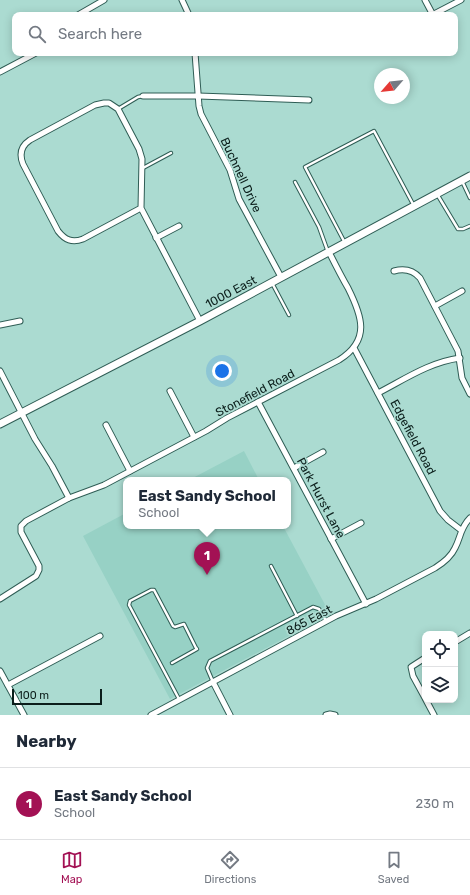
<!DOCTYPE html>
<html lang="en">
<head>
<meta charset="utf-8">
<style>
  :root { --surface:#fff; --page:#f6f6f7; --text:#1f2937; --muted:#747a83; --line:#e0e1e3; --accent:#a31154 }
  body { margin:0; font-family:Rubik,sans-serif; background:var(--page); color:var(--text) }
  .controls { position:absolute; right:12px; bottom:12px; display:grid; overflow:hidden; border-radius:8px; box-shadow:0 2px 10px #0003 }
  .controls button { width:36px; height:36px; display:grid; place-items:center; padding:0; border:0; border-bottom:1px solid var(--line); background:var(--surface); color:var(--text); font:20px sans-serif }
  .compass { position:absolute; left:374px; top:68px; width:36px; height:36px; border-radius:50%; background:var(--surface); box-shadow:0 2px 10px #0003; rotate:242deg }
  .scale { position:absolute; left:12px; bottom:10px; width:90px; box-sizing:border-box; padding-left:4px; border:2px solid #0b1e1b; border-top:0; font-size:11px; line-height:14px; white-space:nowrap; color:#0b1e1b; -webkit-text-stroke:3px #abdbd1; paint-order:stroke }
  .you { position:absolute; left:222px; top:371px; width:14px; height:14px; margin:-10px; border:3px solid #fff; border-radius:50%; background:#1a73e8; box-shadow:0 0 0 6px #1a73e833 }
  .badge { display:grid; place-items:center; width:26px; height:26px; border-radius:50%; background:var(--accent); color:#fff; font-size:13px; font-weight:700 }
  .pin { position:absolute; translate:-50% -33px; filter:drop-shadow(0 1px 2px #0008) }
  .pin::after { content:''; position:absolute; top:21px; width:14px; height:12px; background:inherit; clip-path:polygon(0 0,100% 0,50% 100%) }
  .popup { position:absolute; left:123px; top:477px; width:168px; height:52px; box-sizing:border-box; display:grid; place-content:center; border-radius:8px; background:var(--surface); filter:drop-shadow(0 1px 3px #0005); font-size:13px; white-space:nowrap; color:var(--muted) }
  .popup b { font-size:15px; color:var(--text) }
  .popup::after { content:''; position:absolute; left:50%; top:100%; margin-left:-8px; border:8px solid transparent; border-top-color:var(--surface) }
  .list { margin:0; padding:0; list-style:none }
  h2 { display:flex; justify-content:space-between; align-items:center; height:52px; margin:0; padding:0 16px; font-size:17px }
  h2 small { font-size:13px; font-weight:400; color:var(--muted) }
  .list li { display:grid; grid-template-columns:26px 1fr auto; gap:12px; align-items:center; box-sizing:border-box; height:72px; padding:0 16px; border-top:1px solid var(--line) }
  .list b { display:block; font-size:15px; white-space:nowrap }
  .list p { margin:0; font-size:13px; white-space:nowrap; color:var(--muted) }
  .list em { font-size:13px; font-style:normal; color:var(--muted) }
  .icon { flex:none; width:22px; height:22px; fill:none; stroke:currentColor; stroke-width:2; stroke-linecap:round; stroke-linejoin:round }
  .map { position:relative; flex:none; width:470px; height:715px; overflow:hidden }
  .search { position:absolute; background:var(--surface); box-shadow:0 2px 10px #0003; left:12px; right:12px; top:12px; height:44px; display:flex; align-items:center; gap:10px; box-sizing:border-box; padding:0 14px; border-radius:8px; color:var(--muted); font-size:15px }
  .sheet { height:124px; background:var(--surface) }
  nav { display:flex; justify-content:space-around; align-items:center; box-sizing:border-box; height:56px; border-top:1px solid var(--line); background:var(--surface); font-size:11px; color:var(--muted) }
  nav a { display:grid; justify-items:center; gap:2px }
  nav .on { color:var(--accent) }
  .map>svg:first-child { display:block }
  .built { fill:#97d1c5 }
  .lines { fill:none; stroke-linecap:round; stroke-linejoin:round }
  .lane-casing { stroke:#2f5d55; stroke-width:4.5 }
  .street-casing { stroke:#2f5d55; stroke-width:7 }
  .secondary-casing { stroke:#2f5d55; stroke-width:9 }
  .lane { stroke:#fff; stroke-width:2.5 }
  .street { stroke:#fff; stroke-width:5 }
  .secondary { stroke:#fff; stroke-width:7 }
  .labels { text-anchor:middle; stroke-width:3.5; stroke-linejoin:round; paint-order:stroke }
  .street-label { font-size:12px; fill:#0b1e1b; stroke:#abdbd1 }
</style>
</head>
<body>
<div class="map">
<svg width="470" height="715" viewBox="0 0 470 715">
  <rect width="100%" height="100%" fill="#abdbd1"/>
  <g class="built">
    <path d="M244 451 259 480H189Z"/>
    <path d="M126 513V526H283L330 614 170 699 83 536Z"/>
  </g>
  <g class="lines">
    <g class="lane-casing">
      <g id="lane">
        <path d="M118 109 138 97 143 96"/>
        <path d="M143 168 171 153"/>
        <path d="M462 181 470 198"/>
        <path d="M295 182 319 227 328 252"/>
        <path d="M437 194 458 229H463L470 226"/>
        <path d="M345 243 305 167 374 131 414 206"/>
        <path d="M272 283 289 315"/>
        <path d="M271 566 297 616"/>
        <path d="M172 663 197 649 196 648 184 624 175 627 173 626 154 590H151L130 601 129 605 179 699"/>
        <path d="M213 682 207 668 210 661 313 607 319 609 326 621"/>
      </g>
    </g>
    <g class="street-casing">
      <g id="street">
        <path d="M182 0 189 15"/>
        <path d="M425 0 433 15"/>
        <path d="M78 15 104 0"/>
        <path d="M432 15 461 0"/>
        <path d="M195 53 199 106 201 114 230 170 239 199 281 277"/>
        <path d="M0 72 36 53"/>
        <path d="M143 96H198L309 100"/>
        <path d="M141 208 83 239C72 243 65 240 58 231L23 164C19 154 21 146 30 140L95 105 104 103H109L118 109 139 149 142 159 141 208 200 321"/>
        <path d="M156 238 179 226"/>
        <path d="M394 271C405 268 413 270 420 278L458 351 462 378 470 394"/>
        <path d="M435 306 462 291"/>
        <path d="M0 325 20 321"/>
        <path d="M354 348 440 511 448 520 461 530"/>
        <path d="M0 371 35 439 52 466 69 498"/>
        <path d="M170 391 194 437"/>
        <path d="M378 393C405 379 430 362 460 358"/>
        <path d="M258 402 366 604"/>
        <path d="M106 425 130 471"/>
        <path d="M294 468 323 452"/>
        <path d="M331 539 361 523"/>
        <path d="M0 599 36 576 39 570V566L21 532V526L26 521 69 498 104 485 206 431 227 418 339 360C371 340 362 316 348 288 341 276 335 264 329 252"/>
        <path d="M455 642 470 633"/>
        <path d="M425 658 411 667 413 676 425 698"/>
        <path d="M0 671 24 715"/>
        <path d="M213 682 230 715"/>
        <path d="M8 685 100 636"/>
        <path d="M426 700 434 715"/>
        <path d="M151 715 336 616 376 599 435 568C443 563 451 557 455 548 461 537 460 528 470 518"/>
        <path d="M326 715 330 714 335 715"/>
      </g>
    </g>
    <g class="secondary-casing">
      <path id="secondary" d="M0 424 200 321 470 176"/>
    </g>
    <use href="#lane" class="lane"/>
    <use href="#street" class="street"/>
    <use href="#secondary" class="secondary"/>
  </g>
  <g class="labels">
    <g class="street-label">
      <text transform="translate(241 175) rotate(65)" y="4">Buchnell Drive</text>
      <text transform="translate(231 292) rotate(-28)" y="4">1000 East</text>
      <text transform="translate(255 393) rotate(-28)" y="4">Stonefield Road</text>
      <text transform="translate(413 437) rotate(62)" y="4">Edgefield Road</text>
      <text transform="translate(321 498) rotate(62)" y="4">Park Hurst Lane</text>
      <text transform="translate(309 620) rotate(-28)" y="4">865 East</text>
    </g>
  </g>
</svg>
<div class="controls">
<button><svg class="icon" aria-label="locate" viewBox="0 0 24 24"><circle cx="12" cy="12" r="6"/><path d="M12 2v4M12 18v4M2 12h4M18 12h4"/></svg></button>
<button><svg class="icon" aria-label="layers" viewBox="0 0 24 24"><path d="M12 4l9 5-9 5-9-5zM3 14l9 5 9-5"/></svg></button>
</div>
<svg class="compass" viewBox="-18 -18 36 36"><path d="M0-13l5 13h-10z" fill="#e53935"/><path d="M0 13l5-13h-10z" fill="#747a83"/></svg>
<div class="scale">100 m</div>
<div class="you"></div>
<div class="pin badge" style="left:207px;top:575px">1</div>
<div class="popup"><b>East Sandy School</b>School</div>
<div class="search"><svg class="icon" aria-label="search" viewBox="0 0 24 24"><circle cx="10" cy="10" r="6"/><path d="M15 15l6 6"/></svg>Search here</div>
</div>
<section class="sheet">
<h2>Nearby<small></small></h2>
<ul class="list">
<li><span class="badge">1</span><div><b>East Sandy School</b><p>School</p></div><em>230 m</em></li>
</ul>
</section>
<nav>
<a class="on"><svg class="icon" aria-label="map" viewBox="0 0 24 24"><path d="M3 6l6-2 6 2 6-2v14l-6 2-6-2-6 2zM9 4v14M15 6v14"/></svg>Map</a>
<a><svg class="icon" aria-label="directions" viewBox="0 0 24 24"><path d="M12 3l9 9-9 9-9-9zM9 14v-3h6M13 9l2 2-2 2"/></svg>Directions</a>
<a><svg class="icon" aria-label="saved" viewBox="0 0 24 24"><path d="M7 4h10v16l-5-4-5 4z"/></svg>Saved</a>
</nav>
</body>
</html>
